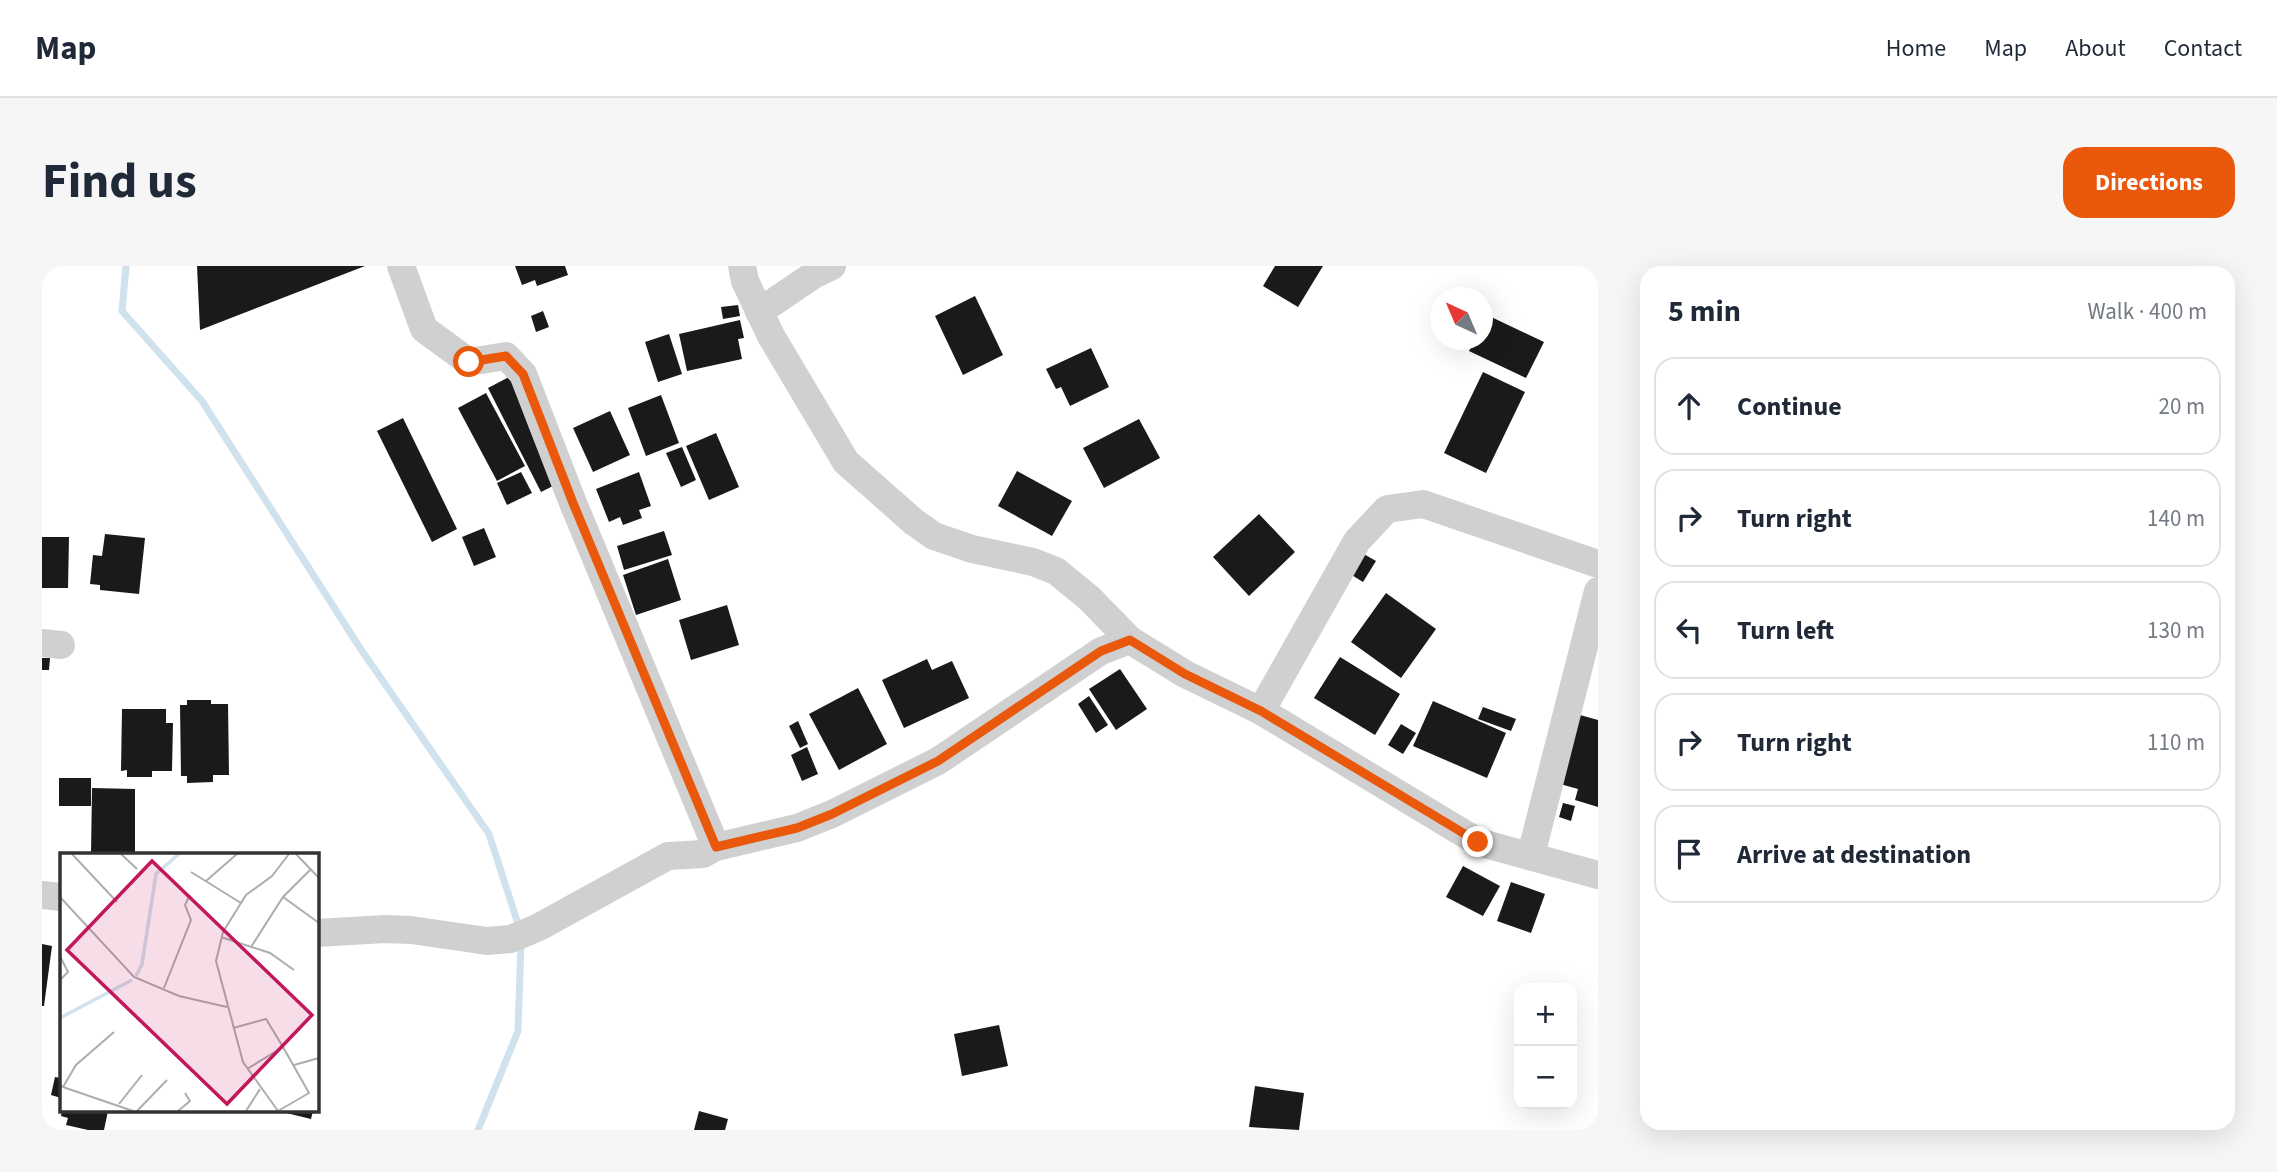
<!DOCTYPE html>
<html lang="en">
<head>
<meta charset="utf-8">
<style>
  :root { --surface:#fff; --page:#f6f6f7; --text:#1f2937; --muted:#747a83; --line:#e0e1e3; --accent:#ea580c }
  body { margin:0; font-family:"Source Sans 3",sans-serif; background:var(--page); color:var(--text) }
  .controls { position:absolute; right:21px; bottom:21px; display:grid; overflow:hidden; border-radius:14px; box-shadow:0 7px 28px #0002 }
  .controls button { width:63px; height:63px; display:grid; place-items:center; padding:0; border:0; border-bottom:2px solid var(--line); background:var(--surface); color:var(--text); font:35px sans-serif }
  .compass { position:absolute; left:1388px; top:21px; width:63px; height:63px; border-radius:50%; background:var(--surface); box-shadow:0 7px 28px #0002; rotate:316deg }
  .stop { position:absolute; width:21px; height:21px; margin:-16px; border:5px solid #ea580c; border-radius:50%; background:#fff }
  .stop.end { background:#ea580c; border-color:#fff; box-shadow:0 2px 7px #0008 }
  .list { margin:0; padding:0; list-style:none }
  h2 { display:flex; justify-content:space-between; align-items:center; height:91px; margin:0; padding:0 28px; font-size:30px }
  h2 small { font-size:23px; font-weight:400; color:var(--muted) }
  .list li { display:grid; grid-template-columns:46px 1fr auto; gap:21px; align-items:center; box-sizing:border-box; height:98px; margin:0 14px 14px; padding:0 14px; border:2px solid var(--line); border-radius:21px }
  .list b { display:block; font-size:26px; white-space:nowrap }
  .list em { font-size:23px; font-style:normal; color:var(--muted) }
  .icon { flex:none; width:38px; height:38px; fill:none; stroke:currentColor; stroke-width:2; stroke-linecap:round; stroke-linejoin:round }
  .map { position:relative; flex:none; width:1556px; height:864px; overflow:hidden; border-radius:21px }
  header { display:flex; align-items:center; gap:42px; box-sizing:border-box; height:98px; padding:0 35px; background:var(--surface); border-bottom:2px solid var(--line) }
  header strong { font-size:33px }
  nav { display:flex; gap:38px; margin-inline-start:auto; font-size:24px }
  .intro { display:flex; align-items:center; justify-content:space-between; box-sizing:border-box; height:168px; padding:0 42px }
  h1 { margin:0; font-size:49px }
  .button { padding:18px 32px; border-radius:21px; background:var(--accent); color:#fff; font-size:24px; font-weight:700 }
  main { display:flex; gap:42px; padding:0 42px }
  aside { flex:1; background:var(--surface); border-radius:21px; box-shadow:0 7px 28px #0002 }
  .map>svg:first-child { display:block }
  .lines { fill:none; stroke-linecap:round; stroke-linejoin:round }
  .stream { stroke:#cfe2ee; stroke-width:7 }
  .building { fill:#1a1a1a }
  .street { stroke:#d0d0d0; stroke-width:28 }
  .route { stroke:#ea580c; stroke-width:9 }
  .inset-river { fill:none; stroke:#cfe2ee; stroke-width:3.5 }
  .inset-road { fill:none; stroke:#adadad; stroke-width:2 }
  .view { fill:#c2185b; fill-opacity:0.15; stroke:#c2185b; stroke-width:3.5 }
  .inset-edge { fill:none; stroke:#333; stroke-width:3.5 }
</style>
</head>
<body>
<header>
<strong>Map</strong>
<nav><a>Home</a><a>Map</a><a>About</a><a>Contact</a></nav>
</header>
<div class="intro"><h1>Find us</h1><a class="button">Directions</a></div>
<main>
<div class="map">
<svg width="1556" height="864" viewBox="0 0 1556 864">
  <rect width="100%" height="100%" fill="#fff"/>
  <g class="lines">
    <g class="stream">
      <path d="M84 0 80 45 160 135 318 382 447 568 477 661"/>
      <path d="M436 864 476 765 479 676"/>
    </g>
  </g>
  <g class="building">
    <path d="M155 0H323L158 64Z"/>
    <path d="M473 0H523L526 9 495 20 493 14 480 19Z"/>
    <path d="M1233 0H1281L1256 41 1221 20Z"/>
    <path d="M933 30 961 89 921 109 893 50Z"/>
    <path d="M696 39 698 50 681 53 679 41Z"/>
    <path d="M501 45 507 61 494 66 489 50Z"/>
    <path d="M1445 49 1502 76 1484 112 1427 85 1433 74H1440V57Z"/>
    <path d="M698 54 702 72 696 73 700 93 645 105 637 68Z"/>
    <path d="M627 68 640 108 616 116 603 76Z"/>
    <path d="M1049 82 1067 121 1028 140 1019 121 1014 123 1004 103Z"/>
    <path d="M1441 106 1483 126 1444 207 1402 187Z"/>
    <path d="M467 111 521 215 499 226 446 122Z"/>
    <path d="M444 127 483 200 455 215 416 142Z"/>
    <path d="M619 129 637 177 604 190 586 142Z"/>
    <path d="M568 145 588 189 551 206 531 162Z"/>
    <path d="M361 152 415 263 390 276 335 165Z"/>
    <path d="M1097 153 1118 192 1062 222 1041 182Z"/>
    <path d="M674 167 697 221 667 234 644 180Z"/>
    <path d="M640 181 654 214 639 221 624 187Z"/>
    <path d="M975 205 1030 235 1010 270 956 240Z"/>
    <path d="M479 206 490 227 465 239 455 217Z"/>
    <path d="M597 206 609 240 597 244 600 252 581 259 578 251 567 256 554 223Z"/>
    <path d="M1217 248 1253 286 1207 330 1171 291Z"/>
    <path d="M442 262 454 291 432 300 420 271Z"/>
    <path d="M622 265 630 289 582 304 575 280Z"/>
    <path d="M63 268 103 272 97 328 58 324V319L48 318 51 289 60 290Z"/>
    <path d="M0 271H27L26 322H0Z"/>
    <path d="M1320 287 1334 295 1321 316 1308 308Z"/>
    <path d="M626 293 639 334 594 349 581 309Z"/>
    <path d="M1344 327 1394 363 1359 412 1309 376Z"/>
    <path d="M685 339 697 379 649 394 637 354Z"/>
    <path d="M1298 391 1358 428 1333 469 1272 432Z"/>
    <path d="M0 392H8L7 404H0Z"/>
    <path d="M885 393 890 404 910 395 927 432 862 462 840 414Z"/>
    <path d="M1078 403 1105 443 1074 464 1047 423Z"/>
    <path d="M816 422 845 478 797 504 767 448Z"/>
    <path d="M1047 430 1066 459 1054 467 1036 438Z"/>
    <path d="M145 434H169V438H186L187 509H171V516L145 517V510H139L138 439H145Z"/>
    <path d="M1391 435 1464 467 1445 512 1371 480Z"/>
    <path d="M1441 441 1474 453 1469 465 1436 453Z"/>
    <path d="M80 443H124V457H131L130 505H110V511H85V504L79 505Z"/>
    <path d="M1538 449 1556 454V541L1533 534 1536 523 1518 518Z"/>
    <path d="M756 455 766 478 758 482 747 460Z"/>
    <path d="M1359 458 1374 467 1361 488 1346 479Z"/>
    <path d="M765 481 776 508 760 515 749 489Z"/>
    <rect x="17" y="512" width="32" height="28"/>
    <path d="M50 522 93 523V589H49Z"/>
    <path d="M1521 537 1533 540 1529 555 1517 551Z"/>
    <path d="M1421 600 1458 620 1441 650 1404 631Z"/>
    <path d="M1469 616 1503 628 1489 667 1455 655Z"/>
    <path d="M0 678 10 680 2 740H0Z"/>
    <path d="M957 759 966 800 920 810 912 768Z"/>
    <path d="M13 811 19 812V832L9 829Z"/>
    <path d="M1213 820 1262 827 1257 864 1207 861Z"/>
    <path d="M20 845H66L62 864H46L24 859 26 852 19 850Z"/>
    <path d="M236 845H271L269 853Z"/>
    <path d="M657 845 686 853 683 864H652Z"/>
  </g>
  <g class="lines">
    <g class="street">
      <path d="M359 0 382 63 427 96 464 90 481 108 531 237 674 581"/>
      <path d="M700 0 703 15 729 70 804 196 872 256 892 270 930 283 991 296 1014 305 1047 332 1088 374 1143 408 1219 445 1436 576 1556 609"/>
      <path d="M717 46 773 8 790 0"/>
      <path d="M0 377 19 379"/>
      <path d="M1219 445 1315 275 1345 243 1381 238 1556 298"/>
      <path d="M1489 589 1556 325"/>
      <path d="M0 629 19 631"/>
      <path d="M275 667 343 663 369 664 445 675 469 673 497 661 626 590 661 588 674 581 755 562 790 548 896 495 1059 385 1088 374"/>
    </g>
  </g>
  <g class="lines">
    <path class="route" d="M427 96 464 90 481 108 531 237 674 581 755 562 790 548 896 495 1059 385 1088 374 1143 408 1219 445 1436 576"/>
  </g>
  <g transform="translate(18 587)">
    <rect width="259" height="259" fill="#fff"/>
    <path class="inset-river" d="M76 123 82 111 96 21 119 1M0 165 72 127"/>
    <path class="inset-road" d="M12 1 57 49M61 1 77 16M236 1 259 25M131 19 181 50M146 28 177 1M0 44 74 124 119 143 167 154M223 44 259 70M161 84 210 100 234 117M191 94 223 44 250 17M0 103 8 119 0 127M104 135 131 67 125 52 130 42M173 175 206 166 223 194M234 212 259 205M187 216 223 194 249 240 218 258M0 233 73 258M3 234 16 212 54 179M59 251 82 222M77 258 107 227M118 258 130 248 125 240M186 258 200 236M218 258 183 209 156 108 163 79 186 42 212 23 229 1"/>
    <path class="view" d="M92 8 252 162 167 251 7 97Z"/>
    <rect width="259" height="259" class="inset-edge"/>
  </g>
</svg>
<div class="controls">
<button>+</button>
<button>−</button>
</div>
<svg class="compass" viewBox="-18 -18 36 36"><path d="M0-13l5 13h-10z" fill="#e53935"/><path d="M0 13l5-13h-10z" fill="#747a83"/></svg>
<div class="stop" style="left:427px;top:96px"></div>
<div class="stop end" style="left:1436px;top:576px"></div>
</div>
<aside>
<h2>5 min<small>Walk · 400 m</small></h2>
<ul class="list">
<li><svg class="icon" aria-label="ahead" viewBox="0 0 24 24"><path d="M12 20V5M6 11l6-6 6 6"/></svg><div><b>Continue</b></div><em>20 m</em></li>
<li><svg class="icon" aria-label="right" viewBox="0 0 24 24"><path d="M7 20v-9h11M14 6l5 5-5 5"/></svg><div><b>Turn right</b></div><em>140 m</em></li>
<li><svg class="icon" aria-label="left" viewBox="0 0 24 24"><path d="M17 20v-9H6M10 6l-5 5 5 5"/></svg><div><b>Turn left</b></div><em>130 m</em></li>
<li><svg class="icon" aria-label="right" viewBox="0 0 24 24"><path d="M7 20v-9h11M14 6l5 5-5 5"/></svg><div><b>Turn right</b></div><em>110 m</em></li>
<li><svg class="icon" aria-label="arrive" viewBox="0 0 24 24"><path d="M6 21V4h12l-3 4 3 4H6"/></svg><div><b>Arrive at destination</b></div></li>
</ul>
</aside>
</main>
</body>
</html>
